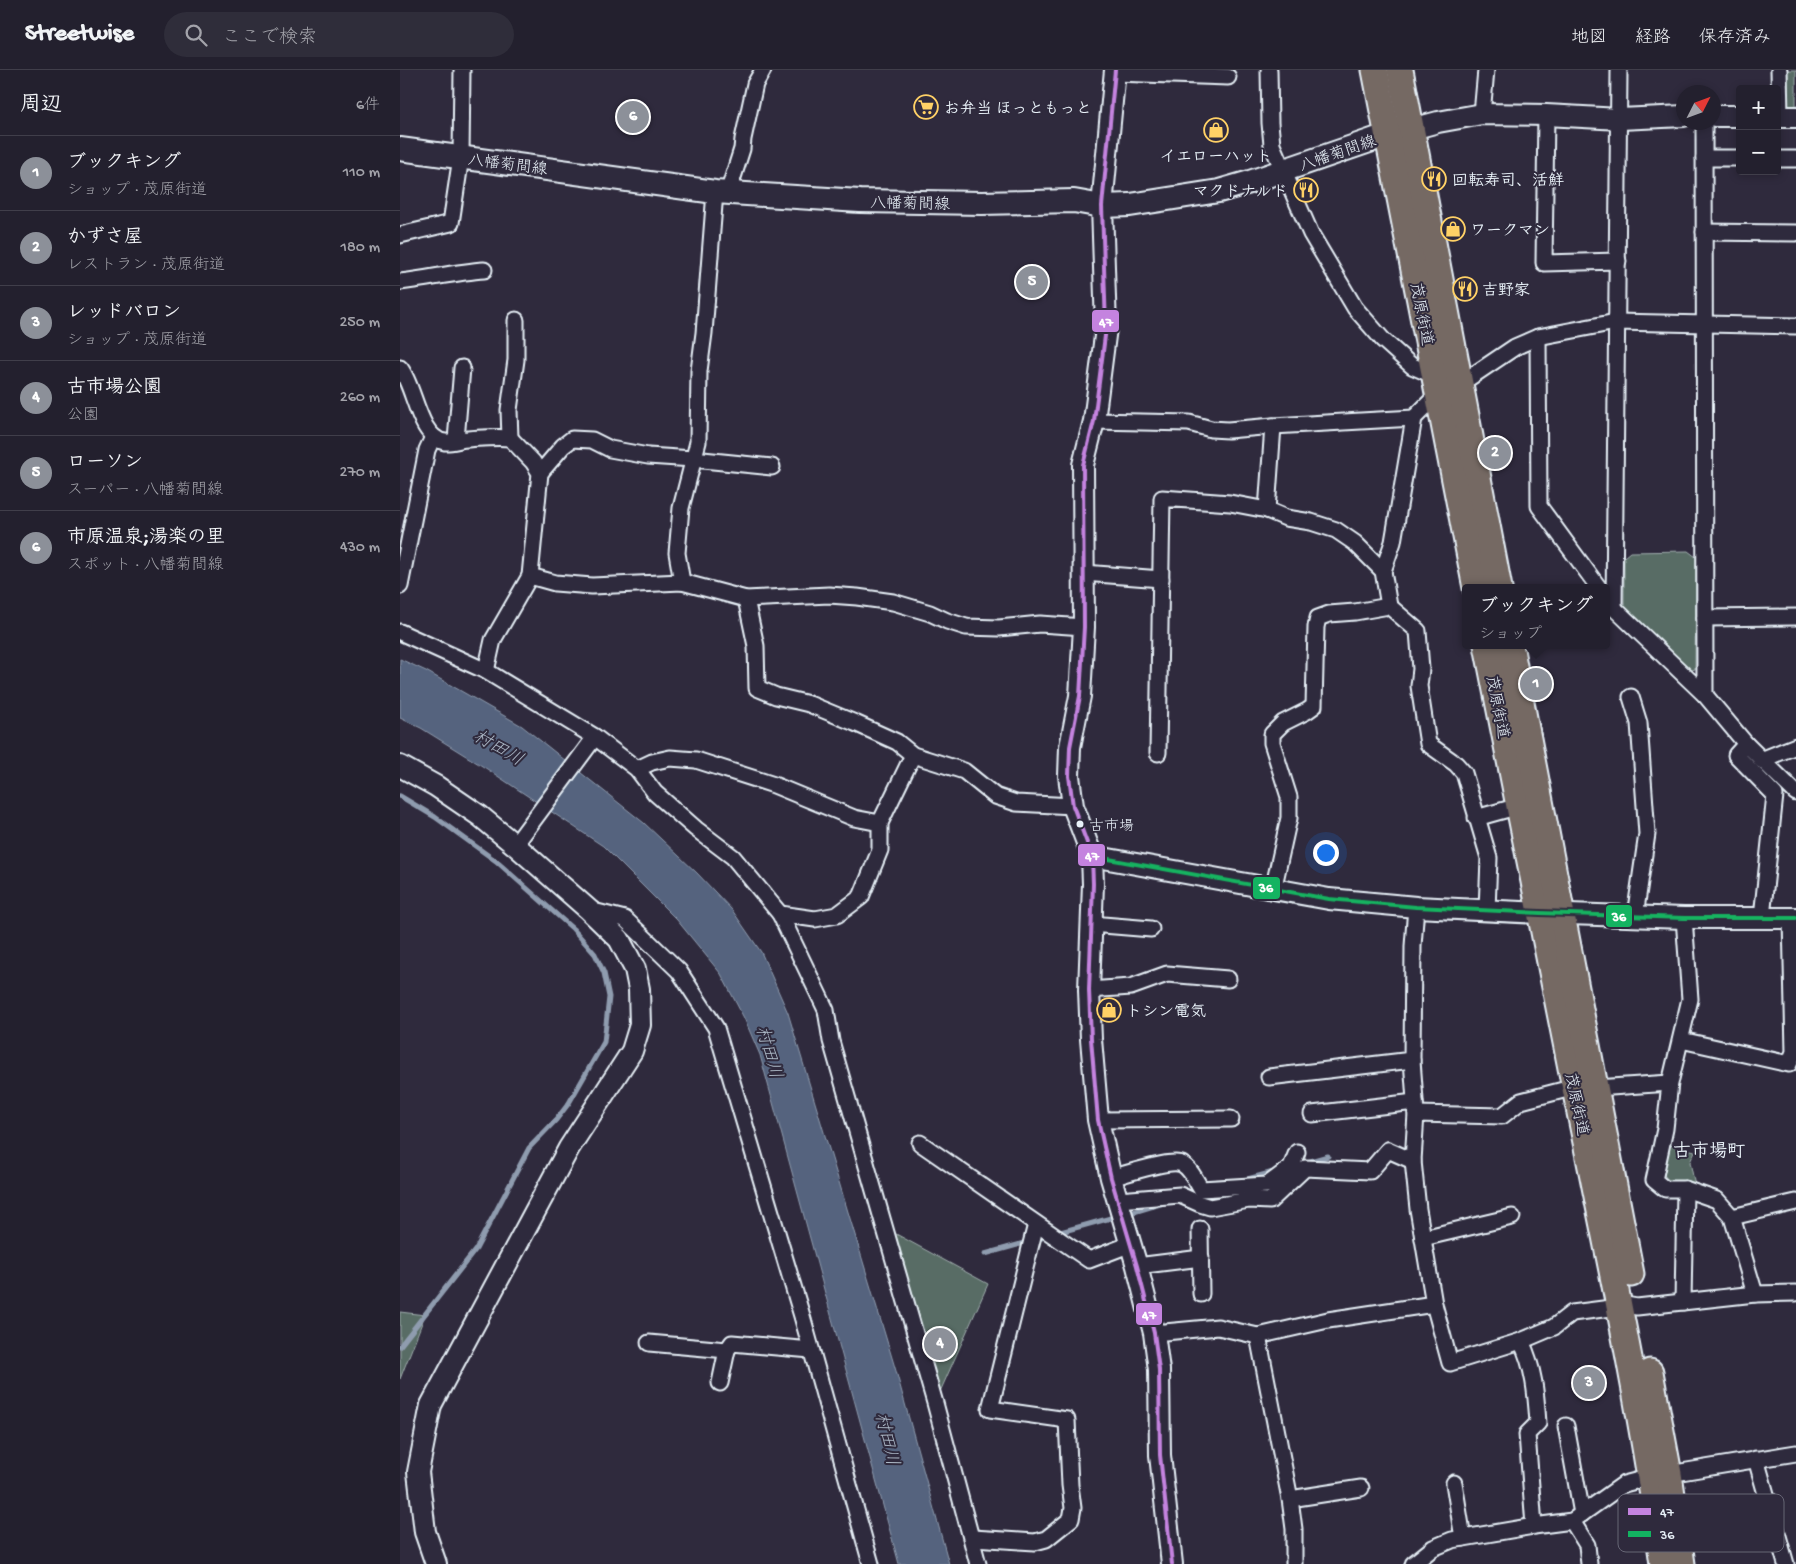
<!DOCTYPE html>
<html lang="ja">
<head>
<meta charset="utf-8">
<style>
  :root { --surface:#23202e; --page:#2f2d3a; --text:#f1f3f6; --muted:#a3a3aa; --line:#403e4a; --accent:#8c9099 }
  body { margin:0; font-family:"Gochi Hand","Klee One",sans-serif; background:var(--page); color:var(--text) }
  .controls { position:absolute; right:15px; top:15px; display:grid; overflow:hidden; border-radius:5px; box-shadow:0 2px 8px #0003 }
  .controls button { width:45px; height:45px; display:grid; place-items:center; padding:0; border:0; border-bottom:1px solid var(--line); background:var(--surface); color:var(--text); font:25px sans-serif }
  .compass { position:absolute; left:1276px; top:15px; width:45px; height:45px; border-radius:50%; background:var(--surface); box-shadow:0 2px 8px #0003; rotate:48deg }
  .you { position:absolute; left:925px; top:782px; width:18px; height:18px; margin:-12px; border:4px solid #fff; border-radius:50%; background:#1a73e8; box-shadow:0 0 0 8px #1a73e833 }
  .badge { display:grid; place-items:center; width:32px; height:32px; border-radius:50%; background:var(--accent); color:#fff; font-size:16px; font-weight:700 }
  .pin { position:absolute; translate:-50% -50%; border:2px solid #fff; box-shadow:0 1px 5px #0006 }
  .popup { position:absolute; left:1062px; top:514px; width:148px; height:65px; box-sizing:border-box; display:grid; place-content:center; border-radius:5px; background:var(--surface); filter:drop-shadow(0 1px 4px #0005); font-size:16px; white-space:nowrap; color:var(--muted) }
  .popup b { font-size:19px; color:var(--text) }
  .popup::after { content:''; position:absolute; left:50%; top:100%; margin-left:-10px; border:10px solid transparent; border-top-color:var(--surface) }
  .list { margin:0; padding:0; list-style:none }
  h2 { display:flex; justify-content:space-between; align-items:center; height:65px; margin:0; padding:0 20px; font-size:21px }
  h2 small { font-size:16px; font-weight:400; color:var(--muted) }
  .list li { display:grid; grid-template-columns:32px 1fr auto; gap:15px; align-items:center; box-sizing:border-box; height:75px; padding:0 20px; border-top:1px solid var(--line) }
  .list b { display:block; font-size:19px; white-space:nowrap }
  .list p { margin:0; font-size:16px; white-space:nowrap; color:var(--muted) }
  .list em { font-size:16px; font-style:normal; color:var(--muted) }
  .icon { flex:none; width:28px; height:28px; fill:none; stroke:currentColor; stroke-width:2; stroke-linecap:round; stroke-linejoin:round }
  .map { position:relative; flex:none; width:1396px; height:1494px; overflow:hidden }
  header { display:flex; align-items:center; gap:30px; box-sizing:border-box; height:70px; padding:0 25px; background:var(--surface); border-bottom:1px solid var(--line) }
  header strong { font-size:24px }
  nav { display:flex; gap:28px; margin-inline-start:auto; font-size:18px }
  .search { width:350px; height:45px; background:var(--page); display:flex; align-items:center; gap:12px; box-sizing:border-box; padding:0 18px; border-radius:28px; color:var(--muted); font-size:19px }
  main { display:flex }
  aside { flex:1; background:var(--surface) }
  .map>svg:first-child { display:block }
  .green { fill:#596c65; stroke:#a0aeae }
  .water { fill:#54647e; stroke:#8f9caf }
  .lines { fill:none; stroke-linecap:round; stroke-linejoin:round }
  .stream { stroke:#8f9caf; stroke-width:5 }
  .minor-casing { stroke:#e8f1f8; stroke-width:19 }
  .tertiary-casing { stroke:#e8f1f8; stroke-width:24 }
  .secondary-casing { stroke:#e8f1f8; stroke-width:26 }
  .primary-casing { stroke:#e8f1f8; stroke-width:29 }
  .minor { stroke:#2f2a3d; stroke-width:15 }
  .tertiary { stroke:#2f2a3d; stroke-width:20 }
  .secondary { stroke:#2f2a3d; stroke-width:22 }
  .primary { stroke:#756964; stroke-width:25 }
  .bus-1-casing { stroke:#2f2a3d; stroke-width:8 }
  .bus-2-casing { stroke:#2f2a3d; stroke-width:8 }
  .bus-1 { stroke:#c483df; stroke-width:4 }
  .bus-2 { stroke:#13b361; stroke-width:4 }
  .bus-dot { fill:#e8f1f8; stroke:#2f2a3d; stroke-width:2 }
  .labels { text-anchor:middle; stroke-width:4; stroke-linejoin:round; paint-order:stroke }
  .bus-label { font-size:15px; fill:#e8f1f8; stroke:#2f2a3d; text-anchor:start }
  .poi-label { font-size:16px; font-weight:bold; fill:#e8f1f8; stroke:#2f2a3d; text-anchor:start }
  .street-label { font-size:16px; fill:#e8f1f8; stroke:#2f2a3d }
  .water-label { font-size:18px; font-style:italic; fill:#adb9c7; stroke:#2f2a3d }
  .neighbourhood-label { font-size:18px; font-weight:bold; fill:#e8f1f8; stroke:#2f2a3d }
  .key { fill:#2f2a3d; stroke:#666675; stroke-width:1 }
  .key-label { font-size:14px; fill:#e8f1f8 }
  .line-badge { stroke:#2f2a3d; stroke-width:2 }
  .badge-label { font-size:14px; text-anchor:middle; font-weight:bold; fill:#fff }
</style>
</head>
<body>
<header>
<strong>Streetwise</strong>
<div class="search"><svg class="icon" aria-label="search" viewBox="0 0 24 24"><circle cx="10" cy="10" r="6"/><path d="M15 15l6 6"/></svg>ここで検索</div>
<nav><a>地図</a><a>経路</a><a>保存済み</a></nav>
</header>
<main>
<aside>
<h2>周辺<small>6件</small></h2>
<ul class="list">
<li><span class="badge">1</span><div><b>ブックキング</b><p>ショップ · 茂原街道</p></div><em>110 m</em></li>
<li><span class="badge">2</span><div><b>かずさ屋</b><p>レストラン · 茂原街道</p></div><em>180 m</em></li>
<li><span class="badge">3</span><div><b>レッドバロン</b><p>ショップ · 茂原街道</p></div><em>250 m</em></li>
<li><span class="badge">4</span><div><b>古市場公園</b><p>公園</p></div><em>260 m</em></li>
<li><span class="badge">5</span><div><b>ローソン</b><p>スーパー · 八幡菊間線</p></div><em>270 m</em></li>
<li><span class="badge">6</span><div><b>市原温泉;湯楽の里</b><p>スポット · 八幡菊間線</p></div><em>430 m</em></li>
</ul>
</aside>
<div class="map">
<svg width="1396" height="1494" viewBox="0 0 1396 1494">
  <rect width="100%" height="100%" fill="#2f2a3d"/>
  <filter id="ink" filterUnits="userSpaceOnUse"><feTurbulence type="fractalNoise" baseFrequency=".02" numOctaves="2"/><feDisplacementMap in="SourceGraphic" scale="10" xChannelSelector="R" yChannelSelector="G"/><feConvolveMatrix kernelMatrix="1 2 1 2 8 2 1 2 1" color-interpolation-filters="sRGB"/></filter>
  <g filter="url(#ink)">
    <g class="green">
      <rect x="1382" y="0" width="14" height="39"/>
      <path d="M1288 481 1296 487 1295 599 1289 601 1265 575 1228 545 1224 536V487L1230 482Z"/>
      <path d="M1269 1075 1295 1081 1290 1092 1295 1116 1269 1111 1264 1105Z"/>
      <path d="M485 1158 588 1214 535 1333Z"/>
      <path d="M0 1242 25 1245 0 1309Z"/>
    </g>
    <path class="water" d="M0 589 26 601 122 656 244 753 297 803 332 840 361 882 388 943 496 1301 549 1494H499L360 985 344 948 321 904 277 850 203 776 87 699 21 658 0 648Z"/>
    <g class="lines">
      <g class="stream">
        <path d="M0 726 35 747 96 791 173 859 195 884 204 903 209 927 204 972 169 1033 156 1050 129 1078 76 1179 0 1276"/>
        <path d="M907 1092 928 1086"/>
        <path d="M844 1110 877 1101"/>
        <path d="M727 1144 767 1132"/>
        <path d="M657 1163 718 1146"/>
        <path d="M585 1184 649 1166"/>
      </g>
      <g class="minor-casing">
        <g id="minor">
          <path d="M869 0 870 53 872 75 911 164 955 238 983 270 1012 296 1035 306"/>
          <path d="M1379 0 1380 47"/>
          <path d="M715 3 828 7"/>
          <path d="M1082 44 1086 0"/>
          <path d="M1146 45 1144 193 1218 191"/>
          <path d="M1304 52 1305 625"/>
          <path d="M1304 88H1340"/>
          <path d="M1377 89H1396"/>
          <path d="M328 123 342 79 343 69 355 14 363 0"/>
          <path d="M1304 162 1396 163"/>
          <path d="M0 165 51 153 61 87 62 0"/>
          <path d="M0 212C28 209 56 202 84 200"/>
          <path d="M1138 267 1139 436 1199 518"/>
          <path d="M0 298C15 316 18 368 45 372 51 373 61 369 68 369 78 368 100 367 110 368L133 392 140 403 130 506 155 513 192 516 282 512 346 529 429 525 457 527 493 532 530 543 547 551 566 557 599 558 640 554 684 557"/>
          <path d="M1060 314 1115 277 1138 267 1216 252 1396 256"/>
          <path d="M694 351 789 353 811 359 828 360 873 356 1014 348"/>
          <path d="M110 368 109 340 116 290V250"/>
          <path d="M56 370 62 298"/>
          <path d="M140 403 163 376 172 369 192 370 210 379 248 386 293 389 372 397"/>
          <path d="M867 440 873 356"/>
          <path d="M983 501 993 472 1014 348 1038 324"/>
          <path d="M684 503 761 509"/>
          <path d="M282 512 277 483 281 438 298 372 299 301 304 263 315 122"/>
          <path d="M0 516 27 380 33 367"/>
          <path d="M346 529 356 576 357 618 376 626 409 634 455 653 497 672 513 685 564 701 595 726 616 733 673 736"/>
          <path d="M1208 530 1214 538 1305 625 1346 674 1396 723"/>
          <path d="M1214 538 1219 0"/>
          <path d="M1305 548 1396 547"/>
          <path d="M0 562 86 601 195 667 237 699 255 723 296 759 333 787 380 844 426 940 431 971 535 1333 578 1494"/>
          <path d="M86 601 93 570 130 506"/>
          <path d="M1231 627 1239 653 1247 764 1235 846"/>
          <path d="M1346 674 1336 685 1375 725 1362 847"/>
          <path d="M758 683 762 428 830 433 867 440 886 448 911 452 936 460 955 473 983 501 989 536 1018 561 1021 599 1019 616 1028 674 1056 694 1064 703 1089 788 1087 840"/>
          <path d="M1361 690 1396 676"/>
          <path d="M237 699 252 692 270 688 296 690 374 715 454 748 480 753"/>
          <path d="M1076 748 1119 736"/>
          <path d="M115 775 195 667"/>
          <path d="M873 820 889 748V727L872 673V664L883 653 907 641 914 636 916 557 918 548 929 544 955 542 989 536"/>
          <path d="M1016 837 1013 876 1012 990 1016 1044 1013 1091 1018 1139 1034 1234 1050 1293 1121 1271C1134 1298 1136 1323 1138 1353L1127 1364 1134 1456"/>
          <path d="M189 840 225 849 279 901 316 958 402 1246 471 1494"/>
          <path d="M380 844 415 849 437 845 461 827 480 780V753L513 685"/>
          <path d="M1284 848 1290 929 1270 1013 1265 1059 1254 1110 1265 1119H1285L1317 1130 1332 1147 1355 1224"/>
          <path d="M691 854 751 859"/>
          <path d="M689 920 731 917 767 904 828 909"/>
          <path d="M1281 970 1389 994 1394 982 1391 848"/>
          <path d="M869 1007 1012 990"/>
          <path d="M1196 1018 1270 1013"/>
          <path d="M912 1044 1015 1032"/>
          <path d="M1016 1044 1102 1046 1121 1031 1175 1017"/>
          <path d="M698 1050 831 1049"/>
          <path d="M520 1073 689 1190 731 1174"/>
          <path d="M711 1108C725 1104 771 1089 782 1094 791 1099 796 1111 801 1119L867 1115 891 1097 897 1082"/>
          <path d="M719 1130 780 1125 800 1134 810 1137 849 1130 870 1131 905 1098 970 1101 988 1080 1013 1091"/>
          <path d="M1332 1147 1396 1132"/>
          <path d="M800 1159 801 1224"/>
          <path d="M1023 1168 1112 1147"/>
          <path d="M737 1196 801 1188"/>
          <path d="M1283 1232 1285 1119"/>
          <path d="M754 1263 818 1257 858 1266 928 1250 1034 1234"/>
          <path d="M858 1266 890 1429 894 1459V1494"/>
          <path d="M1121 1271 1154 1257 1172 1243 1211 1238 1220 1234 1237 1237 1355 1224 1396 1223"/>
          <path d="M249 1273 327 1280"/>
          <path d="M320 1313 327 1280 332 1273 411 1280"/>
          <path d="M1166 1356 1182 1444"/>
          <path d="M1356 1389 1386 1494"/>
          <path d="M1054 1413 1063 1468"/>
          <path d="M890 1429 961 1418"/>
          <path d="M1172 1451 1187 1475 1189 1494"/>
          <path d="M573 1468 635 1472 646 1469 671 1449 673 1438 670 1415 667 1350 590 1339 636 1154"/>
          <path d="M1013 1494 1033 1478 1052 1470 1134 1456 1172 1451 1224 1414 1251 1407 1396 1383"/>
        </g>
      </g>
      <g class="tertiary-casing">
        <g id="tertiary">
          <path d="M715 0 702 136 706 258 694 351 683 395 684 557 680 626 670 677 669 706 673 736 692 786 693 814 689 920 691 969 698 1050 711 1108 737 1196 754 1263 759 1300 760 1385 772 1494"/>
          <path d="M1314 46H1340"/>
          <path d="M1377 47H1396"/>
          <path d="M1012 59 1038 52 1082 44 1146 45 1220 49 1284 46"/>
          <path d="M0 696 36 716 80 746 115 775 189 840 219 869 235 899 239 919 240 955 232 981 169 1078 31 1335 18 1402 25 1462 36 1494"/>
          <path d="M692 786 929 829 1016 837 1140 843 1284 848H1396"/>
        </g>
      </g>
      <g class="secondary-casing">
        <path id="secondary" d="M0 79 315 122 460 131 582 133 674 131 702 136 730 135 819 121 850 112 987 65 1005 61"/>
      </g>
      <g class="primary-casing">
        <g id="primary">
          <path d="M975 0 1076 518"/>
          <path d="M1000 0 1099 518"/>
          <path d="M1087 575C1116 723 1145 871 1175 1018 1207 1177 1241 1333 1263 1494"/>
          <path d="M1110 575 1231 1204"/>
          <path d="M1250 1302 1269 1404 1282 1494"/>
        </g>
      </g>
      <use href="#minor" class="minor"/>
      <use href="#tertiary" class="tertiary"/>
      <use href="#secondary" class="secondary"/>
      <use href="#primary" class="primary"/>
      <g class="bus-1-casing">
        <path id="bus-1" d="M715 0 702 136 706 258 694 351 683 395 684 557 680 626 670 677 669 706 673 736 692 786 693 814 689 920 691 969 698 1050 711 1108 737 1196 754 1263 759 1300 760 1385 772 1494"/>
      </g>
      <g class="bus-2-casing">
        <path id="bus-2" d="M692 786 929 829 1016 837 1140 843 1284 848H1396"/>
      </g>
      <use href="#bus-1" class="bus-1"/>
      <use href="#bus-2" class="bus-2"/>
    </g>
  </g>
  <defs>
    <g id="supermarket-ring" transform="scale(1.25)"><circle r="9.5" fill="#2f2a3d" stroke="#ffd166" stroke-width="1.5"/><path d="M-6-5.5h2.5l.6 2H6L4.5 2H-2.5L-4.4-4H-6ZM-1.5 3.2a1.3 1.3 0 1 0 .1 0ZM3 3.2a1.3 1.3 0 1 0 .1 0Z" fill="#ffd166"/></g>
    <g id="shop-ring" transform="scale(1.25)"><circle r="9.5" fill="#2f2a3d" stroke="#ffd166" stroke-width="1.5"/><path d="M-5-2.5h2.3a2.7 3.5 0 0 1 5.4 0H5L5.5 6h-11ZM-1.5-2.5h3a1.5 2.3 0 0 0-3 0Z" fill="#ffd166"/></g>
    <g id="restaurant-ring" transform="scale(1.25)"><circle r="9.5" fill="#2f2a3d" stroke="#ffd166" stroke-width="1.5"/><path d="M-5-6h1v4h1v-4h1v4h1v-4h1v5L-1.5 .5V6h-2V.5L-5-1ZM5-6V6H3V1.5H1.5Q1.5-4 5-6Z" fill="#ffd166"/></g>
  </defs>
  <g fill-rule="evenodd">
    <use href="#supermarket-ring" x="526" y="37"/>
    <use href="#shop-ring" x="816" y="60"/>
    <use href="#restaurant-ring" x="1034" y="109"/>
    <use href="#restaurant-ring" x="906" y="120"/>
    <use href="#shop-ring" x="1053" y="159"/>
    <use href="#restaurant-ring" x="1065" y="219"/>
    <use href="#shop-ring" x="709" y="940"/>
  </g>
  <circle class="bus-dot" cx="680" cy="754" r="4.5"/>
  <g class="labels">
    <g class="bus-label">
      <text x="689" y="760">古市場</text>
    </g>
    <g class="poi-label">
      <text x="544" y="43">お弁当 ほっともっと</text>
      <text x="816" y="91" text-anchor="middle">イエローハット</text>
      <text x="1052" y="115">回転寿司、活鮮</text>
      <text x="888" y="126" text-anchor="end">マクドナルド</text>
      <text x="1070" y="165">ワークマン</text>
      <text x="1082" y="225">吉野家</text>
      <text x="726" y="946">トシン電気</text>
    </g>
    <g class="street-label">
      <text transform="translate(937 82) rotate(-19)" y="6">八幡菊間線</text>
      <text transform="translate(108 93) rotate(7)" y="6">八幡菊間線</text>
      <text transform="translate(510 132) rotate(1)" y="6">八幡菊間線</text>
      <text transform="translate(1023 244) rotate(79)" y="6">茂原街道</text>
      <text transform="translate(1099 637) rotate(79)" y="6">茂原街道</text>
      <text transform="translate(1178 1034) rotate(78)" y="6">茂原街道</text>
    </g>
    <g class="water-label">
      <text transform="translate(99 677) rotate(30)" y="6">村田川</text>
      <text transform="translate(370 982) rotate(74)" y="6">村田川</text>
      <text transform="translate(488 1369) rotate(77)" y="6">村田川</text>
    </g>
    <g class="neighbourhood-label">
      <text x="1309" y="1086">古市場町</text>
    </g>
  </g>
  <rect x="1218" y="1424" width="166" height="58" rx="8" class="key"/>
  <rect x="1228" y="1438" width="23" height="7" fill="#c483df"/>
  <rect x="1228" y="1461" width="23" height="6" fill="#13b361"/>
  <g class="key-label">
    <text x="1260" y="1446">47</text>
    <text x="1260" y="1469">36</text>
  </g>
  <g class="line-badge">
    <rect x="691" y="239" width="29" height="24" rx="5" fill="#c483df"/>
    <rect x="677" y="773" width="29" height="24" rx="5" fill="#c483df"/>
    <rect x="852" y="806" width="29" height="24" rx="5" fill="#13b361"/>
    <rect x="1205" y="834" width="28" height="24" rx="5" fill="#13b361"/>
    <rect x="735" y="1232" width="28" height="24" rx="5" fill="#c483df"/>
  </g>
  <g class="badge-label">
    <text x="706" y="256">47</text>
    <text x="692" y="790">47</text>
    <text x="866" y="822">36</text>
    <text x="1219" y="851">36</text>
    <text x="749" y="1249">47</text>
  </g>
</svg>
<div class="controls">
<button>+</button>
<button>−</button>
</div>
<svg class="compass" viewBox="-18 -18 36 36"><path d="M0-13l5 13h-10z" fill="#e53935"/><path d="M0 13l5-13h-10z" fill="#a3a3aa"/></svg>
<div class="you"></div>
<div class="pin badge" style="left:1136px;top:614px">1</div>
<div class="popup"><b>ブックキング</b>ショップ</div>
<div class="pin badge" style="left:1095px;top:383px">2</div>
<div class="pin badge" style="left:1189px;top:1313px">3</div>
<div class="pin badge" style="left:540px;top:1274px">4</div>
<div class="pin badge" style="left:632px;top:212px">5</div>
<div class="pin badge" style="left:233px;top:47px">6</div>
</div>
</main>
</body>
</html>
